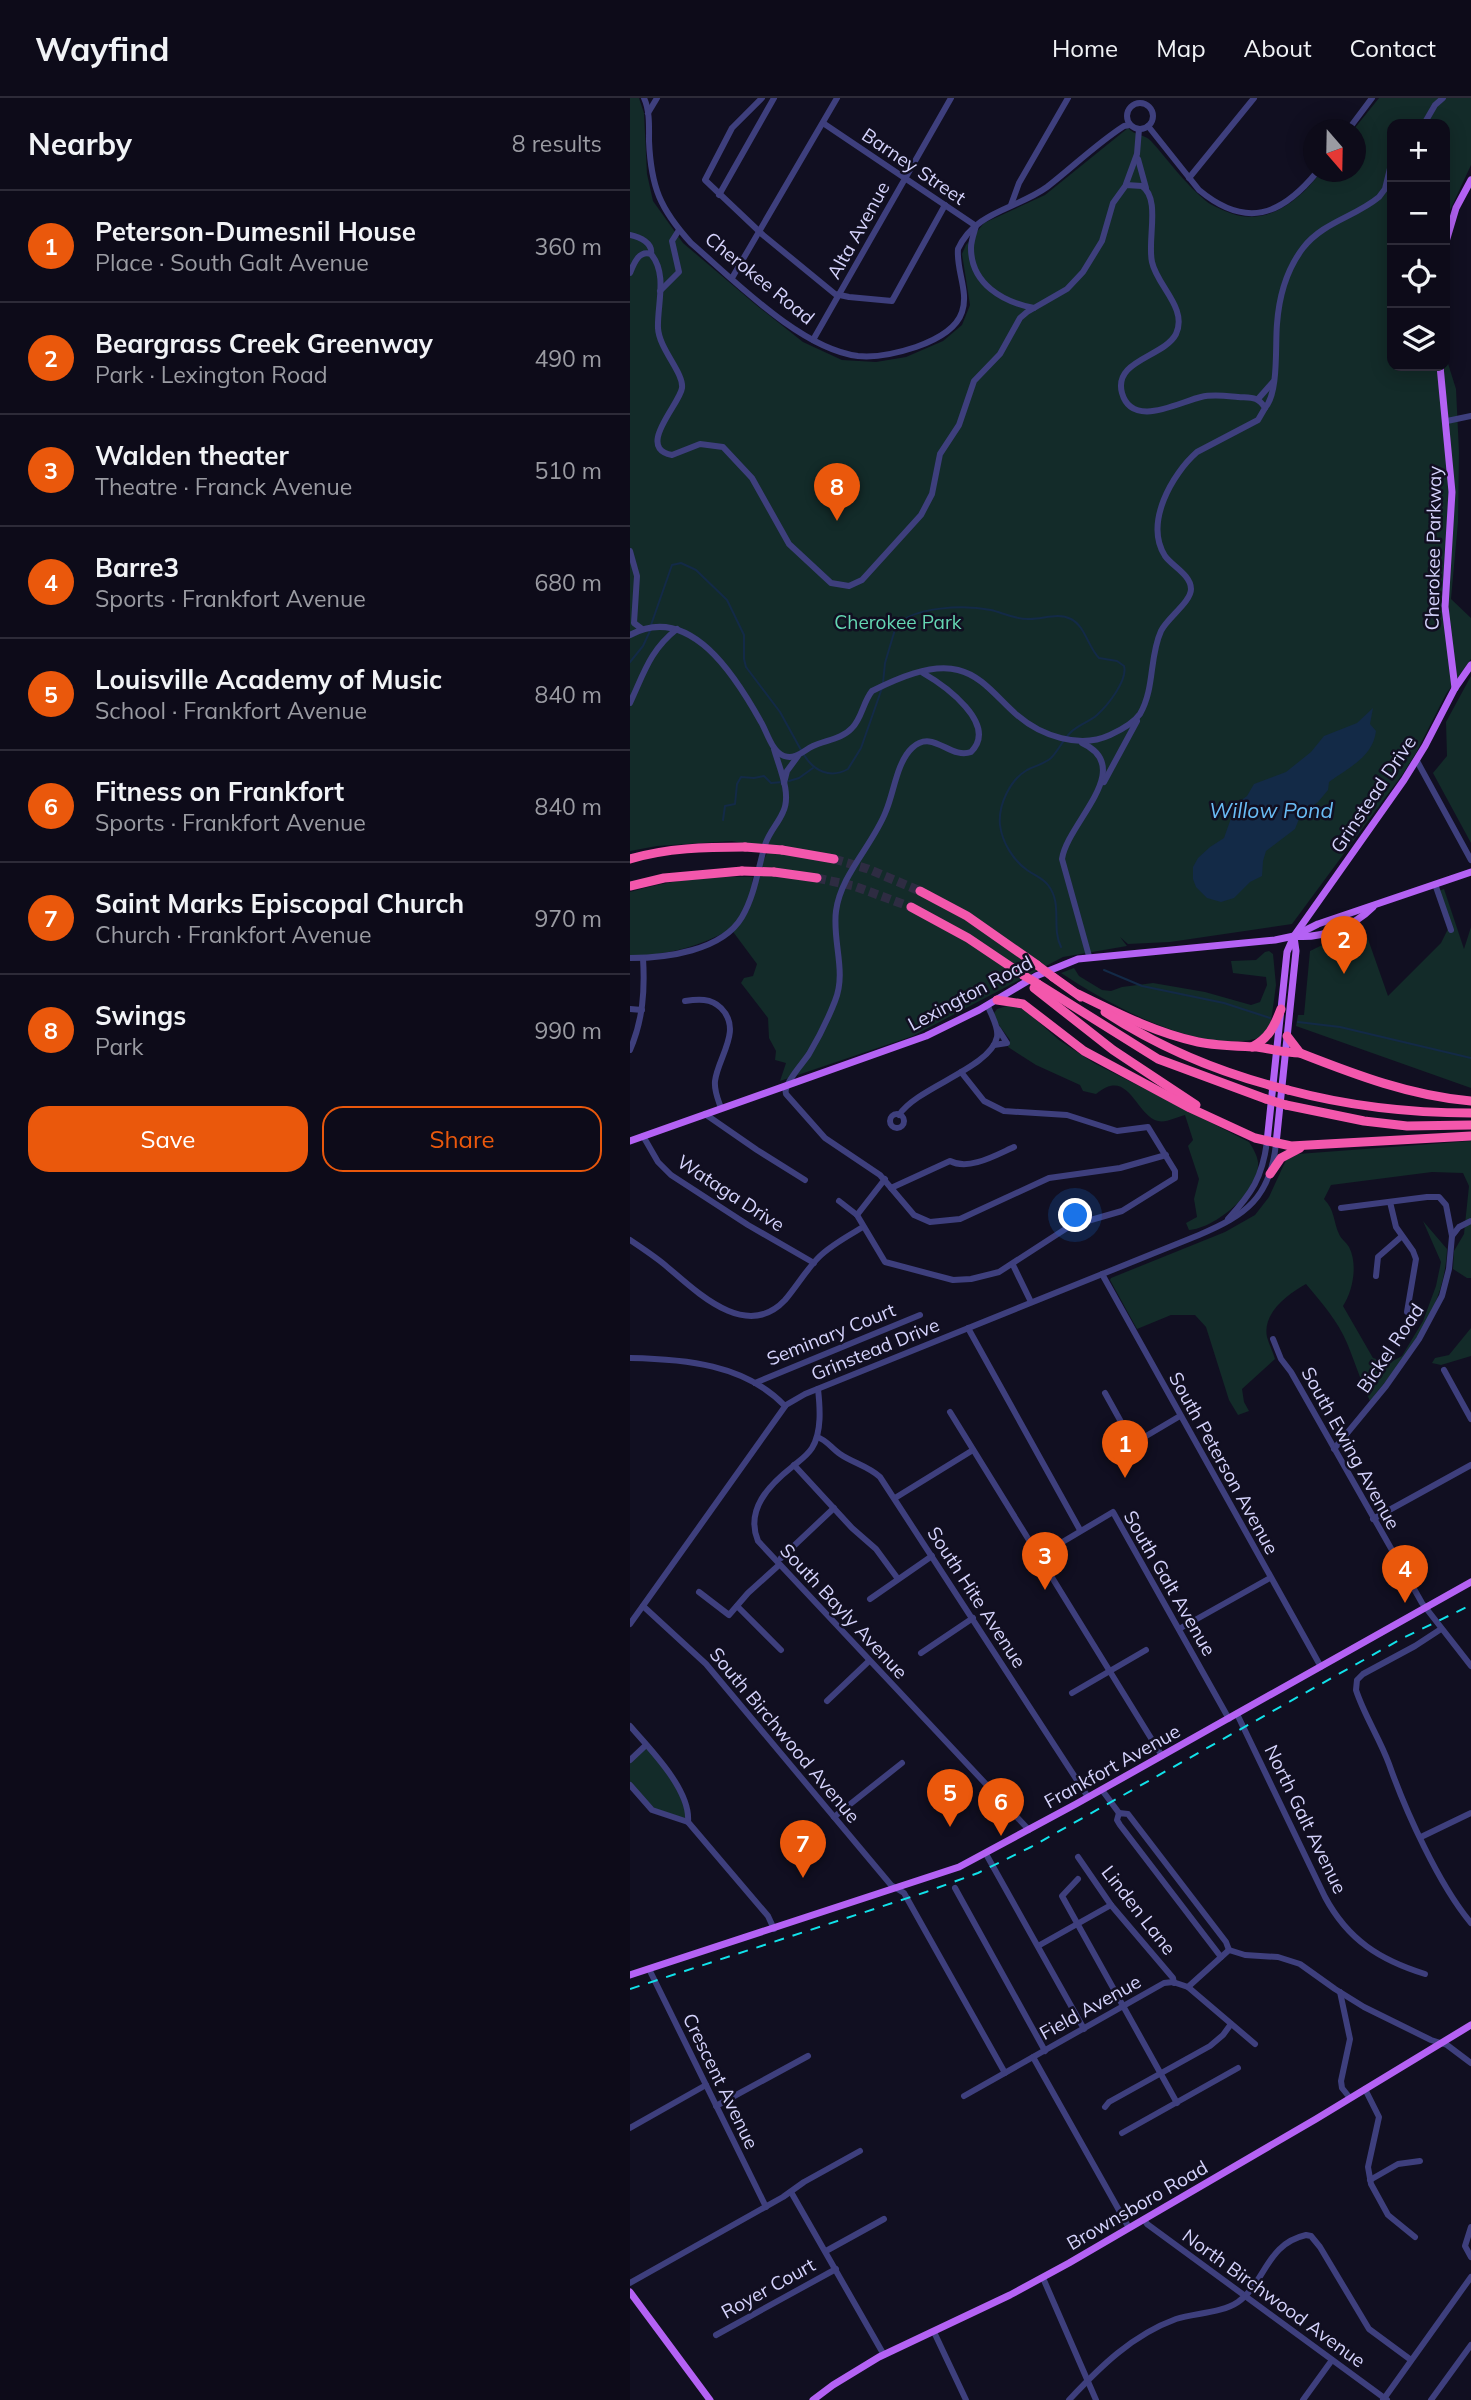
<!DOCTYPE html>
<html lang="en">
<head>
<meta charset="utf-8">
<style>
  :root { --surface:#0d0b19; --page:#1b1926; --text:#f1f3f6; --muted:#9a9ba2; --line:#2d2b38; --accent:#ea580c }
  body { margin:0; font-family:Mulish,sans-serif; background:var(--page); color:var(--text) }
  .controls { position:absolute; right:21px; top:21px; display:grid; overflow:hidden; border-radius:14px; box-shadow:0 4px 18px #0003 }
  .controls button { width:63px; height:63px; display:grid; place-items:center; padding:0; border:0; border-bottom:2px solid var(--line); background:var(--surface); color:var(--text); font:35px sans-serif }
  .compass { position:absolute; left:673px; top:21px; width:63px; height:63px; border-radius:50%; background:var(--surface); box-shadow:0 4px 18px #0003; rotate:160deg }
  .you { position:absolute; left:446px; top:1118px; width:24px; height:24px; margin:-18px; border:5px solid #fff; border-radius:50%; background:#1a73e8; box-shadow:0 0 0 10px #1a73e833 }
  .badge { display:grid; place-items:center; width:46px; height:46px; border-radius:50%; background:var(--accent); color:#fff; font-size:23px; font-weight:700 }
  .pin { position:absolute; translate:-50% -58px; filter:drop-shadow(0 2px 4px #0008) }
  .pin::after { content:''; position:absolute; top:37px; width:24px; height:21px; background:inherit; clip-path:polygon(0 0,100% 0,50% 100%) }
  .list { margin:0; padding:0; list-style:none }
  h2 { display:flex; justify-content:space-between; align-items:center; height:91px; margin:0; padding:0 28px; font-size:30px }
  h2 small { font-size:23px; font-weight:400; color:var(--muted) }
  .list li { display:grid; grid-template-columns:46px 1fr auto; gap:21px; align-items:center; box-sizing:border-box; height:112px; padding:0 28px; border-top:2px solid var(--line) }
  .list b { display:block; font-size:26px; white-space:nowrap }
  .list p { margin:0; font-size:23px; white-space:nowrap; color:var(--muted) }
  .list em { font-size:23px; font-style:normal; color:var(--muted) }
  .actions { display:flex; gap:14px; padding:21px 28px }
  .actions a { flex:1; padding:16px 0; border:2px solid var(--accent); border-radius:21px; text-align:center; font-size:24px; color:var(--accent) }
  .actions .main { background:var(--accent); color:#fff }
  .icon { flex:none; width:38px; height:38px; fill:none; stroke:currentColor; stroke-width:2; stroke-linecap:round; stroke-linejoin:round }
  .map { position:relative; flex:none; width:841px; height:2302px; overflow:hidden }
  header { display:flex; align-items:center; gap:42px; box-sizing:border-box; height:98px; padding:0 35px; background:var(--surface); border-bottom:2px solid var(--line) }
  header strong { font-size:33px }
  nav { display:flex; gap:38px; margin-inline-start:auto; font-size:24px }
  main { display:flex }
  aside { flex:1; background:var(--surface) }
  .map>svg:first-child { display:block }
  .green { fill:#132b29 }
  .water { fill:#132a47 }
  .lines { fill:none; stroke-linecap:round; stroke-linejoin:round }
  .stream { stroke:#132a47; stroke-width:2 }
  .highway-tunnel { stroke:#2e2c42; stroke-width:9; stroke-dasharray:9 4.5; stroke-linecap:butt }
  .minor { stroke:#3e3f7d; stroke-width:6 }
  .major { stroke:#b462f4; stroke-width:7 }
  .highway { stroke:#f357ac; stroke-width:9 }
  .rail { stroke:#11e2ea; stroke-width:2; stroke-dasharray:10 9; stroke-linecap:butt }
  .highway-bridge { stroke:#f357ac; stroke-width:9 }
  .labels { text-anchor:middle; stroke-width:5; stroke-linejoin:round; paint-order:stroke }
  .street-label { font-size:19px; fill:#d5d3fc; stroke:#110f21 }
  .park-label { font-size:19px; fill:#64d6b2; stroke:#110f21 }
  .water-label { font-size:21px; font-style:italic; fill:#69bcf4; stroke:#110f21 }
</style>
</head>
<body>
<header>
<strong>Wayfind</strong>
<nav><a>Home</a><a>Map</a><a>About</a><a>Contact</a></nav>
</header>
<main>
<aside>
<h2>Nearby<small>8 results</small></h2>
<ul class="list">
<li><span class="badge">1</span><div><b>Peterson-Dumesnil House</b><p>Place · South Galt Avenue</p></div><em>360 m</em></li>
<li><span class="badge">2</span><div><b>Beargrass Creek Greenway</b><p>Park · Lexington Road</p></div><em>490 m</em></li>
<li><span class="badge">3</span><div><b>Walden theater</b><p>Theatre · Franck Avenue</p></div><em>510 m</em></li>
<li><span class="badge">4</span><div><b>Barre3</b><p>Sports · Frankfort Avenue</p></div><em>680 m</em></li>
<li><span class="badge">5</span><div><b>Louisville Academy of Music</b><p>School · Frankfort Avenue</p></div><em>840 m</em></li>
<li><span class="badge">6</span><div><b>Fitness on Frankfort</b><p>Sports · Frankfort Avenue</p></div><em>840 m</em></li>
<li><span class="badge">7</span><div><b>Saint Marks Episcopal Church</b><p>Church · Frankfort Avenue</p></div><em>970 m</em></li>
<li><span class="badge">8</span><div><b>Swings</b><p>Park</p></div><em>990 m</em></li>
</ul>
<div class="actions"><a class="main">Save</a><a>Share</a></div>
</aside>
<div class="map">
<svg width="841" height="2302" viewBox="0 0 841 2302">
  <rect width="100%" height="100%" fill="#110f21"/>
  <g class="green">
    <path d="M0 0H9L14 15 17 76 23 103 53 145 125 206 173 244 212 262 246 264 276 259 313 243 332 227 340 207 332 156 336 147 354 125 415 97 498 30C505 38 515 36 521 43 539 63 555 86 576 103 582 108 589 110 595 113 635 131 668 104 691 74H726L724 31 749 0H841V67L815 123V26H762V268H815V256L826 291 829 354 828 424 821 501 841 520V561L816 596 786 655 772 677 662 826 540 844 498 846 490 839 497 848 433 859 283 938 150 983 156 965 145 962 146 953 139 940 138 920 111 885 114 880 123 878 127 866 101 831C69 849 37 857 0 858V794C39 782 83 778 123 779L122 786 139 751 102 743 27 748 0 753Z"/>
    <path d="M841 578V745L803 675 817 658 816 624Z"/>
    <path d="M814 791 834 851 841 829V990L666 928 668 917H674L680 853 733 827 758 898 811 845 818 831 806 794Z"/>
    <path d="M639 853 643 856 646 887 641 924 632 939C572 959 480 907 431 875L444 870 449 878 472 892 481 893 492 889 523 885 575 894 621 907 630 904 637 887 636 879 603 875 601 863 626 862 635 854Z"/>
    <path d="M380 907 395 912 429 942 464 965 619 1044C623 1050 627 1057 628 1064 630 1093 586 1130 559 1132L556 1125 567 1119 564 1101 569 1081 558 1048 563 1042 555 1017C547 1019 536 1025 528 1023 505 1017 499 968 466 996L453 993 450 987 406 967 378 949 380 942 365 922 364 915 367 911Z"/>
    <path d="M841 1043V1180H837L823 1171 824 1153 834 1136 839 1088 833 1075 802 1074 701 1087 694 1101C705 1112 703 1123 709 1136 711 1141 716 1144 719 1149 728 1166 723 1193 713 1208L743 1260 759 1265 772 1258 793 1223 806 1188 811 1164 793 1123 817 1151C815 1211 777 1258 740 1303 731 1284 725 1264 717 1245 708 1223 691 1204 676 1186 658 1196 632 1215 637 1239 639 1246 643 1254 645 1261L612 1291 614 1304 619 1313 608 1317 599 1302 576 1229 565 1217H541L507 1231 480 1182 481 1180 595 1134 625 1117 639 1099 656 1062 668 1056Z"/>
    <path d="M841 1230V1258L811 1267 802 1265 805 1260 819 1257Z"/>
    <path d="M16 1647 45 1683 58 1722 20 1710 0 1687V1663Z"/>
  </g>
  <path class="water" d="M743 610 740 626 746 633C743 659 718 670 699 684L698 692 688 704 671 716 665 731 636 753 633 763 632 778 620 784 604 800 591 804 577 800 566 789 563 781V769L568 760 580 749 594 740 606 706 617 698 624 686 656 674 681 654 694 638 727 625Z"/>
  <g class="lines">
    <g class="stream">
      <path d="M21 527 42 467 51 465 66 472 97 502 114 537V561L116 569 150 614 171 652"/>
      <path d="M0 564 13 548 20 533"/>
      <path d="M253 585 255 565 266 528C284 508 335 507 361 512 373 515 384 521 398 521 412 522 427 514 441 521 455 528 458 549 469 560L487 563 494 568C498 582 478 607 467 617 459 624 448 627 440 635 433 642 428 653 421 660 414 666 405 668 397 672 380 682 368 707 370 727 372 744 383 762 397 772 404 777 413 780 418 787 433 806 421 829 431 849"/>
      <path d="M174 657C184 673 200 681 218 671L231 650 252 590"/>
      <path d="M159 683 169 680 183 670"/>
      <path d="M93 722 95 708 105 706 107 686 111 679 124 680 134 678 141 685 153 684"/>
      <path d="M474 872 512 888 594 905 640 920"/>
      <path d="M668 924 710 929 841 960"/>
    </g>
    <g class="highway-tunnel">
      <path d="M204 761 238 771 290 793"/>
      <path d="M187 780 224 788 281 809"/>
    </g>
    <g class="minor">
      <path d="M14 0C20 13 19 29 19 43 21 89 30 111 61 145 105 183 171 251 228 258 248 260 268 255 286 249 303 243 326 232 332 214 339 194 326 172 328 151 345 113 387 111 417 89 443 69 466 46 494 28L500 27"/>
      <path d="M132 0 102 30 75 82 133 137 205 196 219 199 262 203 315 107"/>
      <circle cx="510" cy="18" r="13"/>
      <path d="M18 15 27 0"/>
      <path d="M193 25 346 128C344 135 341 143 341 150 341 186 373 204 404 210"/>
      <path d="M794 26 805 7 813 0"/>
      <path d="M518 28 569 92C616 131 651 118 687 74"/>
      <path d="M718 32 742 0"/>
      <path d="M508 61 516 90"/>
      <path d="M559 80 624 0"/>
      <path d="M496 86 507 56 509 31"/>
      <path d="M89 97 144 0"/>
      <path d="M381 107 389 85 438 0"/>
      <path d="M0 137C10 139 23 145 21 156"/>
      <path d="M0 175C4 165 9 152 21 156 38 176 27 207 28 230 29 251 54 275 52 290 50 306 5 350 42 357L70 346 93 349 122 380 159 446 201 485 219 488 232 482 291 417 302 396 310 356 329 327 344 283 370 256 390 220 397 214 437 191 453 174 472 143 483 105 496 87 512 88C531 101 517 142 522 164 527 188 558 210 546 236 534 259 483 262 492 295 502 331 549 304 571 299 583 296 596 298 608 299 621 300 628 298 635 310L628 322 567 354C542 376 514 425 535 458 542 468 561 477 561 491 561 504 537 520 531 533 519 559 525 590 510 616 503 626 491 632 480 637 450 651 411 638 387 617 368 601 353 578 328 572 301 565 266 581 242 593 233 604 232 620 222 630 212 641 196 642 183 648 174 652 166 662 154 658 142 654 137 634 131 624 106 579 60 504 0 537"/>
      <path d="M102 180 207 0"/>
      <path d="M30 193 49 174 42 143 49 132"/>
      <path d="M183 242 321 0"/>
      <path d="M628 301 643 284"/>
      <path d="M635 310C649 294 645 248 647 226 649 199 657 171 673 150 693 124 725 119 749 99L755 91 762 62"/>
      <path d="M817 323 841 318"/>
      <path d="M0 453 7 478 4 525 12 531"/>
      <path d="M293 575C314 587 369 626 341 654 320 662 303 630 282 650 267 664 264 694 256 713 243 747 211 776 206 813 202 843 217 874 205 903 198 921 189 939 179 956 173 965 158 981 156 991 155 993 156 995 156 996L195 1040 250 1077 284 1117 300 1124 330 1121 419 1080 490 1070 536 1057"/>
      <path d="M0 605C14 575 20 552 47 531"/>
      <path d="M452 645C507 670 437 725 432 761L459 858"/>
      <path d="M787 663 841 762"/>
      <path d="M474 684 507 623"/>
      <path d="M154 685 157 673 168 658"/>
      <path d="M805 786 821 832"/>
      <path d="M0 860C36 860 92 853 112 819 125 797 128 770 135 747 139 734 148 726 153 714 162 696 149 669 144 651"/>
      <path d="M55 903C68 901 81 900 91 910 113 932 88 959 85 983 84 993 88 1001 91 1010"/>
      <path d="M0 911 12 912"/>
      <path d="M364 947 377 945 368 931"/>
      <path d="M0 952C13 922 15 892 13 860"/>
      <circle cx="267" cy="1023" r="7"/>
      <path d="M75 1016 127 1052 175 1082"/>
      <path d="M269 1017C287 989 361 970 367 939 369 929 361 917 358 908"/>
      <path d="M13 1038 28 1064 41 1077 118 1127 184 1165"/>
      <path d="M261 1090 320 1063C339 1073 366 1057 384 1049"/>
      <path d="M209 1103 227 1117 255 1164 323 1182 341 1181 369 1174 440 1128 492 1113 545 1080V1073L518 1029 487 1033 437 1017 374 1013 354 1003 331 974"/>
      <path d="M760 1104 766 1129 783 1153 786 1161 777 1214"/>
      <path d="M711 1110 797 1099H809L816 1107 822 1138"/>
      <path d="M227 1117 255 1081"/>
      <path d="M598 1121C622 1095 632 1080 637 1044"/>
      <path d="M0 1142C12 1150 24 1158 35 1167 66 1193 116 1244 155 1202 167 1188 176 1172 189 1159 201 1147 218 1138 233 1129"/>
      <path d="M383 1167 401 1204"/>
      <path d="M472 1176 691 1569"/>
      <path d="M746 1178 748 1159 771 1139"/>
      <path d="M338 1230 450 1432"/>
      <path d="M643 1241 651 1261 661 1274 792 1505 841 1568"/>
      <path d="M0 1260C54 1261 115 1266 155 1308"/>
      <path d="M814 1272 841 1321"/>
      <path d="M125 1285 290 1217"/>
      <path d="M188 1291C190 1309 192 1334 182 1350 177 1358 169 1363 162 1369 139 1387 115 1412 128 1443L399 1732"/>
      <path d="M475 1295 500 1340 506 1344 550 1318"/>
      <path d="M320 1314 532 1658"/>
      <path d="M187 1339C197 1342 202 1351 210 1356 223 1365 238 1368 250 1379L458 1699"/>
      <path d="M704 1351 756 1288 789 1241 812 1198 819 1171 822 1138 829 1129 841 1123"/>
      <path d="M164 1367 222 1430 246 1451 268 1481"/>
      <path d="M265 1400 343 1352"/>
      <path d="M743 1421 841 1367"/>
      <path d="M409 1458 483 1414 599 1621"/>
      <path d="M151 1460 204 1410"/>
      <path d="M69 1494 99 1517 118 1495 149 1467"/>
      <path d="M240 1501 302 1458"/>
      <path d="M13 1508 76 1566 261 1787 274 1795 375 1975"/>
      <path d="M107 1508 151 1552"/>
      <path d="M0 1526 156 1307 175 1296 569 1137C616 1117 640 1100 646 1046"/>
      <path d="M549 1531 640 1480"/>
      <path d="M811 1531 785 1548 733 1576 727 1582 726 1592C734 1617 750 1641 759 1666 776 1714 809 1787 841 1825"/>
      <path d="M291 1555 343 1520"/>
      <path d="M442 1595 516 1552"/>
      <path d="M197 1603 239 1563"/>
      <path d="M607 1616 695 1799C718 1842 750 1862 795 1876"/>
      <path d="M0 1628C20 1651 61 1692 58 1724L138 1818 144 1831"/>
      <path d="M0 1662 16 1647"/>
      <path d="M0 1687 22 1712 58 1724"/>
      <path d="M472 1692 489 1715"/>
      <path d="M204 1719 272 1665"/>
      <path d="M791 1739 841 1715"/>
      <path d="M356 1756 454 1931"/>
      <path d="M448 1759 481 1807 543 1880 544 1885"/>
      <path d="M448 1781 432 1798 547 2005"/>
      <path d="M325 1790 415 1953"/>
      <path d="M408 1848 481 1807"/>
      <path d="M591 1859 490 1727 487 1722 489 1715 498 1716 596 1844 599 1852"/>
      <path d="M19 1871 136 2109"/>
      <path d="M558 1889 625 1946"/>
      <path d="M710 1894 720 1941 711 1983 712 1990 720 2000"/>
      <path d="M403 1959 499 2130"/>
      <path d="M735 1991 749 2019 738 2069 741 2086 758 2117 785 2139"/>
      <path d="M334 1998 534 1885 543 1884 558 1889 599 1852 615 1857 648 1859 670 1866 705 1891 734 1909 801 1942 817 1947 841 1965"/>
      <path d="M86 2008 178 1958"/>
      <path d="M475 2009 479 2004 580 1948 593 1937 601 1926"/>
      <path d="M0 2030 76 1987"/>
      <path d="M492 2035 608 1970"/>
      <path d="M740 2082 768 2066 790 2063"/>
      <path d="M161 2094 254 2257"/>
      <path d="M514 2121 517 2126 757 2302"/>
      <path d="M841 2129 835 2148 841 2159"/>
      <path d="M196 2153 254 2121"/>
      <path d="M413 2180 466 2302"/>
      <path d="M0 2185 153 2099 174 2084 230 2053"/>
      <path d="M304 2234 336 2302"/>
      <path d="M86 2237 206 2171"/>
      <path d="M439 2302C470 2269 502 2237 546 2221 565 2215 592 2215 608 2204 636 2184 636 2146 676 2137L681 2138 690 2149 739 2231 781 2262"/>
      <path d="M673 2302 702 2262"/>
      <path d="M753 2302 841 2179"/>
      <path d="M801 2302 841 2247"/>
    </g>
    <g class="major">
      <path d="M815 147 826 110 841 82"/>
      <path d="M810 268 822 394 815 509 825 590"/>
      <path d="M668 836 688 826 841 774"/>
      <path d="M0 1043 296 938 349 912 406 878 448 861 645 842 664 838C692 841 723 829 743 809"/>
      <path d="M637 1044 657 854 664 838 774 682 795 648 825 590 841 567"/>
      <path d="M646 1046 666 853 664 839"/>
      <path d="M0 1877 329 1769 446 1706 841 1484"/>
      <path d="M0 2194 80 2302"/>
      <path d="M183 2302 203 2287 249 2259 380 2197 439 2165 686 2021 841 1927"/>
    </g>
    <g class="highway">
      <path d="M152 752 204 761"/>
      <path d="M0 761C37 750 76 749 115 749"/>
      <path d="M144 774 187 780"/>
      <path d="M0 788 34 780 112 773"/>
      <path d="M290 793 337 818 407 867"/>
      <path d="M281 809 338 840 393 877"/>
      <path d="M423 879 451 899"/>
      <path d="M408 886 528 961 636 1001"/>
      <path d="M404 890 483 952 566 1007"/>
      <path d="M448 896C487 915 526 935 568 944 588 948 607 948 627 949 642 951 655 955 670 955 726 977 781 998 841 1003"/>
      <path d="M367 902 393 906 454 953 560 1010 625 1040 661 1048 841 1038"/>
      <path d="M475 914C524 946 581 971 639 987"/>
      <path d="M657 938 670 955"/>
      <path d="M622 949C639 940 644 929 651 911"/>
      <path d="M658 992C718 1008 779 1015 841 1015"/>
      <path d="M656 1007 734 1023 777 1028 841 1027"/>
      <path d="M640 1076 651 1060 670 1050"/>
    </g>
    <path class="rail" d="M0 1891 296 1794 348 1775 401 1749 771 1541 841 1507"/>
    <g class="highway-bridge">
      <path d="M115 749 152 752"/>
      <path d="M112 773 144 774"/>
      <path d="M407 867 423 879"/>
      <path d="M393 877 408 886"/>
      <path d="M639 987 658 992"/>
      <path d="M636 1001 656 1007"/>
    </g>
  </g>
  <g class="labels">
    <g class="street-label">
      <text transform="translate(284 68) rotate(34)" y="7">Barney Street</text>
      <text transform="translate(228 132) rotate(-61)" y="7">Alta Avenue</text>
      <text transform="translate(130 180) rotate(39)" y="7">Cherokee Road</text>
      <text transform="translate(803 450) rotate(-89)" y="7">Cherokee Parkway</text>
      <text transform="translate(743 696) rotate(-56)" y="7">Grinstead Drive</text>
      <text transform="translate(340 895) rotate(-28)" y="7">Lexington Road</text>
      <text transform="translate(101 1095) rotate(33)" y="7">Wataga Drive</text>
      <text transform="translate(201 1236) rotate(-22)" y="7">Seminary Court</text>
      <text transform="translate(760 1250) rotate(-56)" y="7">Bickel Road</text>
      <text transform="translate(245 1251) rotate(-22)" y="7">Grinstead Drive</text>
      <text transform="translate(721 1350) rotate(61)" y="7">South Ewing Avenue</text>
      <text transform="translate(594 1365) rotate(61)" y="7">South Peterson Avenue</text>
      <text transform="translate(540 1485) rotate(60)" y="7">South Galt Avenue</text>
      <text transform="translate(347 1499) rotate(57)" y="7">South Hite Avenue</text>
      <text transform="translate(214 1513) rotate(47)" y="7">South Bayly Avenue</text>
      <text transform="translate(155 1637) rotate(50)" y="7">South Birchwood Avenue</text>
      <text transform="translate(482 1668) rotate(-29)" y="7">Frankfort Avenue</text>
      <text transform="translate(676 1721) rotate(64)" y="7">North Galt Avenue</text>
      <text transform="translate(509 1812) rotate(52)" y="7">Linden Lane</text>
      <text transform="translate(460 1909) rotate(-29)" y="7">Field Avenue</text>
      <text transform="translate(91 1983) rotate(64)" y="7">Crescent Avenue</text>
      <text transform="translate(507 2107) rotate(-30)" y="7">Brownsboro Road</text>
      <text transform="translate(138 2190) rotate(-29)" y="7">Royer Court</text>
      <text transform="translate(644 2200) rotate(36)" y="7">North Birchwood Avenue</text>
    </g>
    <g class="park-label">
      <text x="268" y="531">Cherokee Park</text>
    </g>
    <g class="water-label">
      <text x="641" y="720">Willow Pond</text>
    </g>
  </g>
</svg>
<div class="controls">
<button>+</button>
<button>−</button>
<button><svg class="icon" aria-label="locate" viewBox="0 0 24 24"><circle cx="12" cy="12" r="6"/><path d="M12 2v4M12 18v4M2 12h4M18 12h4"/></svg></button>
<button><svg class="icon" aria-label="layers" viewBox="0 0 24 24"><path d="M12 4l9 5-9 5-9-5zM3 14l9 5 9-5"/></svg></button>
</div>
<svg class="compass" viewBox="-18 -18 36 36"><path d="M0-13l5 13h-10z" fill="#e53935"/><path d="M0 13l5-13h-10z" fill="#9a9ba2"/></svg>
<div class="you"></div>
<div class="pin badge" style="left:495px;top:1380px">1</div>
<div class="pin badge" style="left:714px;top:876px">2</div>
<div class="pin badge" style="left:415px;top:1492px">3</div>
<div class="pin badge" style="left:775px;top:1505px">4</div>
<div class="pin badge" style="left:320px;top:1729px">5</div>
<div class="pin badge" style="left:371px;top:1738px">6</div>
<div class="pin badge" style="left:173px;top:1780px">7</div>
<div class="pin badge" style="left:207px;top:423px">8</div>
</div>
</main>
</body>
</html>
